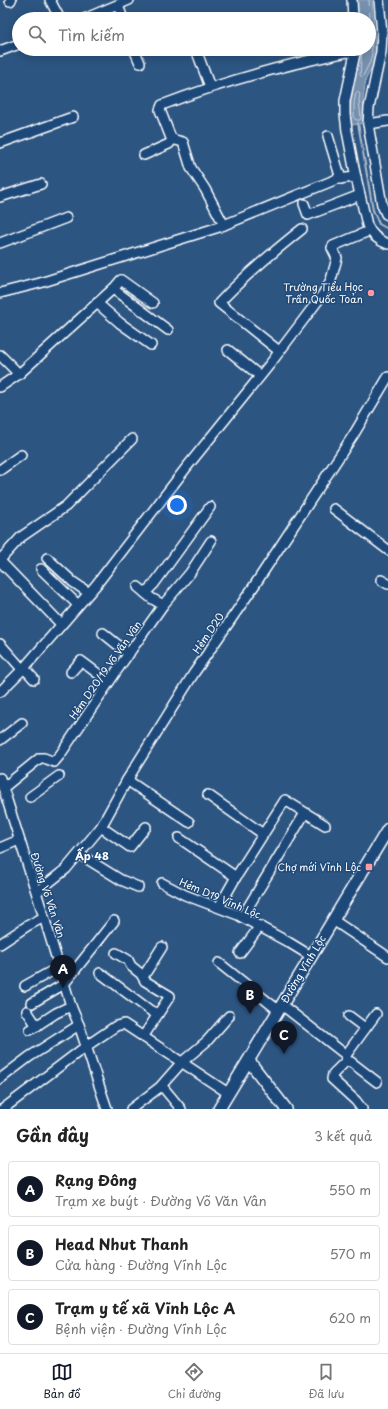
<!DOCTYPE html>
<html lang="vi">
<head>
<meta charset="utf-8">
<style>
  :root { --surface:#fff; --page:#f2f2f2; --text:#222; --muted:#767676; --line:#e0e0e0; --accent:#111827 }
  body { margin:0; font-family:"Playpen Sans",sans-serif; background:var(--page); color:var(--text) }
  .you { position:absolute; left:177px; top:505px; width:14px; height:14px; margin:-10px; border:3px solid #fff; border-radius:50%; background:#1a73e8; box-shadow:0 0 0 6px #1a73e833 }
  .badge { display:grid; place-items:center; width:26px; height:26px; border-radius:50%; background:var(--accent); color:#fff; font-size:13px; font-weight:700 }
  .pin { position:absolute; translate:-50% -33px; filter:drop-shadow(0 1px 2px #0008) }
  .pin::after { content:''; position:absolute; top:21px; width:14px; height:12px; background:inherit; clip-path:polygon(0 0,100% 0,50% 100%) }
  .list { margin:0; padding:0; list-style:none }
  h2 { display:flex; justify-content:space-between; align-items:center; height:52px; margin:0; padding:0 16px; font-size:17px }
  h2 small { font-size:13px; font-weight:400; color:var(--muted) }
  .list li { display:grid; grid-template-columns:26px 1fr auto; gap:12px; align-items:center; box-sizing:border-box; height:56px; margin:0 8px 8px; padding:0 8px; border:1px solid var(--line); border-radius:4px }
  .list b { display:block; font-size:15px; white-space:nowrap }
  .list p { margin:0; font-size:13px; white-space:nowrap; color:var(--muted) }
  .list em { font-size:13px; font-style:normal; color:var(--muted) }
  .icon { flex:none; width:22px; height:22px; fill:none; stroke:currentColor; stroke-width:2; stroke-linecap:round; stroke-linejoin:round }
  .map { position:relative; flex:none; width:388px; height:1109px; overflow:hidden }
  .search { position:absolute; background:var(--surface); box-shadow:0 2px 10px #0003; left:12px; right:12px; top:12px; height:44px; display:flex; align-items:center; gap:10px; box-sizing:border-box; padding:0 14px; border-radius:22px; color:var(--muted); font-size:15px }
  .sheet { height:244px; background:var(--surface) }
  nav { display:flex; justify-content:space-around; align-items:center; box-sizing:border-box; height:56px; border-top:1px solid var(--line); background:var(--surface); font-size:11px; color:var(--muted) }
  nav a { display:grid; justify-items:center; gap:2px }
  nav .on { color:var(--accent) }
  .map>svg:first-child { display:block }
  .water { fill:#748fad; stroke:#acbcce }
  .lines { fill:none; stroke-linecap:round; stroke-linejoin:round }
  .shore { stroke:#c7d2de; stroke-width:1 }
  .stream { stroke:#acbcce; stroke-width:2 }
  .minor-casing { stroke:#fff; stroke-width:12 }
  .major-casing { stroke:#fff; stroke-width:14 }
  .minor { stroke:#1f4a7a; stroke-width:9 }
  .major { stroke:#1f4a7a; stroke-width:11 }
  .poi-dot { fill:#ff9aa2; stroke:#1f4a7a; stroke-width:1.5 }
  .labels { text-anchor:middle; stroke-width:3; stroke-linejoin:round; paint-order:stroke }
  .poi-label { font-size:10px; fill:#fff; stroke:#1f4a7a; text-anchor:end }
  .street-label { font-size:10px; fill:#fff; stroke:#1f4a7a }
  .neighbourhood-label { font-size:11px; font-weight:bold; fill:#fff; stroke:#1f4a7a }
</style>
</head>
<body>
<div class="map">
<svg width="388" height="1109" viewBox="0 0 388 1109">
  <rect width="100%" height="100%" fill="#2c5582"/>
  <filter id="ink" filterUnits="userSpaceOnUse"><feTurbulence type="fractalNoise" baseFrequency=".025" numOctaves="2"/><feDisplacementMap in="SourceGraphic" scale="8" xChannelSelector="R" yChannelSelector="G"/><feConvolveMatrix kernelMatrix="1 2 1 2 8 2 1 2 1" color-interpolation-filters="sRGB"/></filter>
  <g filter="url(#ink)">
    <path class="water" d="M356 0H372L376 54 374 64 366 79 363 100 366 123 351 125C348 99 357 75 358 49H369V19H357Z"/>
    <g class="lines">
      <g class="shore">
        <path d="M362 49 360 75 362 77 363 76 370 62 372 54 369 0"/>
        <path d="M358 92 360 94 359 100 361 118 360 120H356L354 118V103L356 93Z"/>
      </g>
      <path class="stream" d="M358 123 373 210 379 224 388 229"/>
      <g class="minor-casing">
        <g id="minor">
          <path d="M50 0 60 19"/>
          <path d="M352 0 353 19"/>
          <path d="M379 0 382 33 381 52 369 108 368 124 382 205 386 214 388 215"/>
          <path d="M10 1 11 0"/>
          <path d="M118 5 123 19"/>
          <path d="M84 19 129 0"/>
          <path d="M134 49 140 63"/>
          <path d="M355 49V53L345 101V114L347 131 355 173 367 225C371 234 379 241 388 244"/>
          <path d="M0 51 19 44"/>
          <path d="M198 55 210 87"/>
          <path d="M368 124 388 121"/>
          <path d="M328 136 341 179"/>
          <path d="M0 143 73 117"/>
          <path d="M144 155 169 144 173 139"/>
          <path d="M0 197 41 184"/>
          <path d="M304 204 308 215 360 195"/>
          <path d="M224 225 205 189 191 168 183 142 175 140 171 138 160 110 162 105C222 82 284 65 347 52L355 53"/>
          <path d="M0 243 66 218"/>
          <path d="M113 289 168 330"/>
          <path d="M0 293 40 283 219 227 337 179 356 177"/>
          <path d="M97 303 120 323 151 345"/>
          <path d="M228 350 260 376"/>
          <path d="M279 351 219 303C244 276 273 252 302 229"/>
          <path d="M0 355 19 374"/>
          <path d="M0 387 19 374 115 287 121 280 153 303"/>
          <path d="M0 470 21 455"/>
          <path d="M334 509 388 550"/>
          <path d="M47 558 73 582 89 593"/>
          <path d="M0 560 21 537 66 506 132 439"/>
          <path d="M0 561 61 624"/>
          <path d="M41 569 78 605"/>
          <path d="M381 580 388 584"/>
          <path d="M138 587 151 598 163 605"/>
          <path d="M145 593 154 584 210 507"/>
          <path d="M103 633 129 654"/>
          <path d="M0 644 22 669"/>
          <path d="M24 668 34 679"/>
          <path d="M71 672 81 661 109 682"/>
          <path d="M0 692 24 668 96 585 186 468 270 364 323 294 331 280 337 258 332 248 333 246 369 231"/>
          <path d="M0 740 22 723"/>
          <path d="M0 778 44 917 71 1006 79 1025 107 1109"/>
          <path d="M127 780 189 822"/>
          <path d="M3 788 40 758H44L54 762 60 755 120 666 163 605 190 573 211 541"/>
          <path d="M208 795 263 834"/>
          <path d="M30 797 59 776"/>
          <path d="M101 827 130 847 146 827"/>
          <path d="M179 838 236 877"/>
          <path d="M0 848 19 840"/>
          <path d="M79 854 121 880 138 887"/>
          <path d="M162 883 185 895 238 915 288 942 311 956"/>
          <path d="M37 892 66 869 101 827 127 780 194 673 254 586 354 434 388 377"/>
          <path d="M219 907 236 877 285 800 325 825"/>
          <path d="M242 917 305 813"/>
          <path d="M333 920 388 957"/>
          <path d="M0 944 27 926 44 917"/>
          <path d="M116 953 128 960 131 966 141 974 145 981 170 996 158 1014"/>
          <path d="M240 953 260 926"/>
          <path d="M219 963 278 1010"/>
          <path d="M100 973 151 1011 158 1014 143 1037"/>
          <path d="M143 977 162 947"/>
          <path d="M25 986 59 967"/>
          <path d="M32 1003 64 984 114 921"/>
          <path d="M282 1005 346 1055V1061"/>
          <path d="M27 1011 37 1026"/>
          <path d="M349 1016 365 1028"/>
          <path d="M30 1030 56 1013 71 1006"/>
          <path d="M346 1055 376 1014"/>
          <path d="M0 1079 29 1057 79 1025"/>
          <path d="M162 1086 181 1109"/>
          <path d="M3 1109 85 1047 116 1026 124 1024 228 1093"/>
          <path d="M131 1109 160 1087 182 1062 207 1041 229 1016"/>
          <path d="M362 1109 356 1101 332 1079 333 1074 346 1061 351 1062 377 1082"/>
        </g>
      </g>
      <g class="major-casing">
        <g id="major">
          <path d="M249 1061 286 1109"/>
          <path d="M219 1109 388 829"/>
        </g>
      </g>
      <use href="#minor" class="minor"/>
      <use href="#major" class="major"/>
    </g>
  </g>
  <g class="poi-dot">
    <circle cx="371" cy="293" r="4"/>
    <rect x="365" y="863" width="8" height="8" rx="2"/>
  </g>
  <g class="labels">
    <g class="poi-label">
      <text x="363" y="291">Trường Tiểu Học<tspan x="363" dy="12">Trần Quốc Toản</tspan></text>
      <text x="361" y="871">Chợ mới Vĩnh Lộc</text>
    </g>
    <g class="street-label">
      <text transform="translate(208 633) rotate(-56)" y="4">Hẻm D20</text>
      <text transform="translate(105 670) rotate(-55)" y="4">Hẻm D20/19 Võ Văn Vân</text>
      <text transform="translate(48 895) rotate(72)" y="4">Đường Võ Văn Vân</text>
      <text transform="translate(220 898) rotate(23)" y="4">Hẻm D19 Vĩnh Lộc</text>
      <text transform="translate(303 969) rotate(-59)" y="4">Đường Vĩnh Lộc</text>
    </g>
    <g class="neighbourhood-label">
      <text x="92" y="860">Ấp 48</text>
    </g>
  </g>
</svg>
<div class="you"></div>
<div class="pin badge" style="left:63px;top:988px">A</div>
<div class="pin badge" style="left:250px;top:1014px">B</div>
<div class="pin badge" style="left:284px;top:1054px">C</div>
<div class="search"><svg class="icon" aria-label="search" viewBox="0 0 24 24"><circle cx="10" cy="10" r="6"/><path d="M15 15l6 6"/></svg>Tìm kiếm</div>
</div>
<section class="sheet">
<h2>Gần đây<small>3 kết quả</small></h2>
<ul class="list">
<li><span class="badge">A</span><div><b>Rạng Đông</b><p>Trạm xe buýt · Đường Võ Văn Vân</p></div><em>550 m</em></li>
<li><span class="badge">B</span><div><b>Head Nhut Thanh</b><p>Cửa hàng · Đường Vĩnh Lộc</p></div><em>570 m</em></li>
<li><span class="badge">C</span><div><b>Trạm y tế xã Vĩnh Lộc A</b><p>Bệnh viện · Đường Vĩnh Lộc</p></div><em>620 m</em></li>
</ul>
</section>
<nav>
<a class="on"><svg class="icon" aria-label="map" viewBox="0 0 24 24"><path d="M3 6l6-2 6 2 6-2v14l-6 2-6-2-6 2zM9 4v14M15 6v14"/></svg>Bản đồ</a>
<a><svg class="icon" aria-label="directions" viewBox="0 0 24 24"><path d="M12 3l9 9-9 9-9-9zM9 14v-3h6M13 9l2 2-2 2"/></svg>Chỉ đường</a>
<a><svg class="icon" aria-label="saved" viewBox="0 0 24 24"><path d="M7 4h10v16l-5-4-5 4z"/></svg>Đã lưu</a>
</nav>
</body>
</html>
